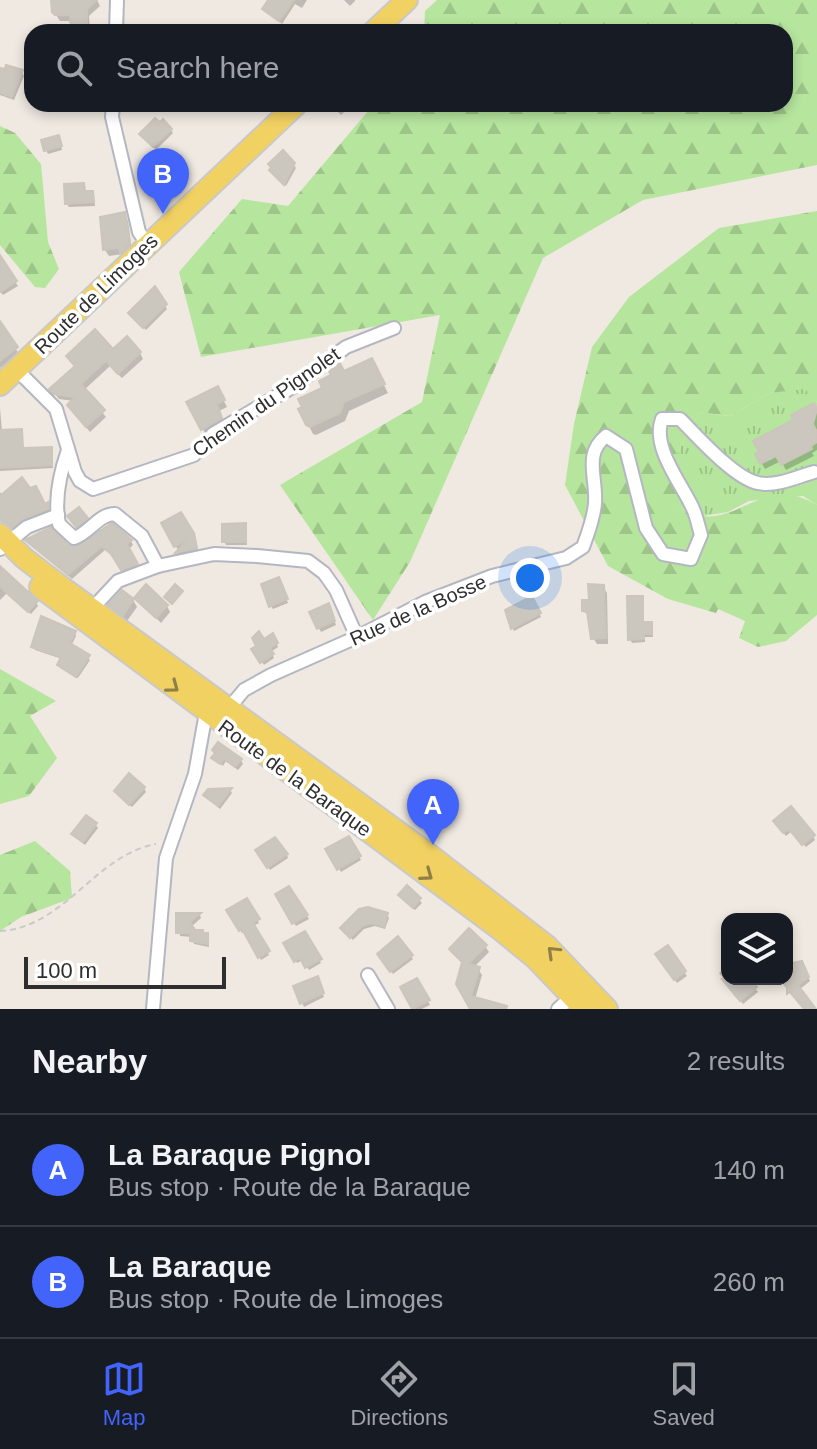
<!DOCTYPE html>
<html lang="en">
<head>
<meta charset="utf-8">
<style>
  :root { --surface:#171b24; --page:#20242c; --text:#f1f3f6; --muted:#9ea1a6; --line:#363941; --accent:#4264fb }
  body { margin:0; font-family:Helvetica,sans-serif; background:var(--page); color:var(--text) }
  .controls { position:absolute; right:24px; bottom:24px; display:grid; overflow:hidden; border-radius:16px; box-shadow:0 4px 12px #0003 }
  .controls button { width:72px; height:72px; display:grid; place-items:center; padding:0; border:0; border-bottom:2px solid var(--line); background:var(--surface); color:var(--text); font:40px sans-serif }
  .scale { position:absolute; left:24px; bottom:20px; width:202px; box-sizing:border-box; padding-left:8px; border:4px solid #2e2e2e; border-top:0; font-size:22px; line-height:28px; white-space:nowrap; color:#2e2e2e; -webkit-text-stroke:6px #fff; paint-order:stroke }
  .you { position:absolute; left:530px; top:578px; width:28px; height:28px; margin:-20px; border:6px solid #fff; border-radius:50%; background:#1a73e8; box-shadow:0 0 0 12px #1a73e833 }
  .badge { display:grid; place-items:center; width:52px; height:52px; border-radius:50%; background:var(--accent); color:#fff; font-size:26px; font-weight:700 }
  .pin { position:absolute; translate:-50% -66px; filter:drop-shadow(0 2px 4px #0008) }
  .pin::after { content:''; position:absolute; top:42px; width:28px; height:24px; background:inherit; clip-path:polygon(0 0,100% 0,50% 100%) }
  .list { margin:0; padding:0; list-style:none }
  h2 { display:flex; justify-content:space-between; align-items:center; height:104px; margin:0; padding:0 32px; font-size:34px }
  h2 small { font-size:26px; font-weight:400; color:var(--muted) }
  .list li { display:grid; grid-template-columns:52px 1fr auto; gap:24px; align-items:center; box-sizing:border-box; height:112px; padding:0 32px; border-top:2px solid var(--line) }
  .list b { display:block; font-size:30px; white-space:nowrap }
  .list p { margin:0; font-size:26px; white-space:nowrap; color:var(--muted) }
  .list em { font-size:26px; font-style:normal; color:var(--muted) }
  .icon { flex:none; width:44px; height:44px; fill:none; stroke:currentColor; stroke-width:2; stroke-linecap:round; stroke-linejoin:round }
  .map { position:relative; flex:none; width:817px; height:1009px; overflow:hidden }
  .search { position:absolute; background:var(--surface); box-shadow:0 4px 12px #0003; left:24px; right:24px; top:24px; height:88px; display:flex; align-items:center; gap:20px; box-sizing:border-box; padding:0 28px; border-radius:24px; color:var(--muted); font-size:30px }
  .sheet { height:328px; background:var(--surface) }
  nav { display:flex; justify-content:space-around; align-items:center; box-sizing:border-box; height:112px; border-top:2px solid var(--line); background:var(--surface); font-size:22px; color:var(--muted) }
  nav a { display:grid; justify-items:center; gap:4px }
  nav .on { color:var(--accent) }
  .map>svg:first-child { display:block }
  .grass { fill:url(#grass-tufts) }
  .forest { fill:url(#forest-firs) }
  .shadow { fill:#0003 }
  .building { fill:#cbc7bf; stroke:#cbc5ba; stroke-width:2 }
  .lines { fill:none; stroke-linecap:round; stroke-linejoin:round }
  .street-casing { stroke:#b4b7c1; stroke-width:16 }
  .primary-casing { stroke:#c9c9c9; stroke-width:24 }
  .path { stroke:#c9c9c9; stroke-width:2; stroke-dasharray:6 4; stroke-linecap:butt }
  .street { stroke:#fff; stroke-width:12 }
  .primary { stroke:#f2d163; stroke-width:20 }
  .oneway { stroke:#908048 }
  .labels { text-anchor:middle; stroke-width:7; stroke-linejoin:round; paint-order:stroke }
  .street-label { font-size:20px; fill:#2e2e2e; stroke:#fff }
</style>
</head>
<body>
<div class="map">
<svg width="817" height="1009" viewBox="0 0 817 1009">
  <defs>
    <pattern id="grass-tufts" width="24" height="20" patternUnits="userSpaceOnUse" patternTransform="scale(2)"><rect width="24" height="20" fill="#b6e59e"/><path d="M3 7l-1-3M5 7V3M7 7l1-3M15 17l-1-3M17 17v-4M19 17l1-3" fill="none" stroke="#9dc588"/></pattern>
    <pattern id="forest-firs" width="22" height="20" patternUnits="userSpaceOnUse" patternTransform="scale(2)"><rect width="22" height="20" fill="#b6e59e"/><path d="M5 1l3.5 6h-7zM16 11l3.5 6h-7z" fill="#9dc588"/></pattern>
  </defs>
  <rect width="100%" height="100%" fill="#efe9e1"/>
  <path class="grass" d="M806 388 817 402V505L803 496 749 501 728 512 703 516 677 507 678 452 699 412 730 416 770 393Z"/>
  <g class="forest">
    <path d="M437 0H817V165L643 200 543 258 410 562 373 620 280 485 422 402 440 315 201 357 179 272 242 199 288 206 374 104H785V32H424L425 11Z"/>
    <path d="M0 126 15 133 41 164 48 242 59 269 45 288 35 287 0 245Z"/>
    <path d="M817 211V402L805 389 770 393 730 416 699 412 678 452V507C685 510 694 515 702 516 742 521 767 475 817 505V615L786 641 758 647 739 638 745 621 718 609 716 613 668 599 608 566 565 485 574 424 592 347 629 297 719 228Z"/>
    <path d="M0 669 56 701 30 716 57 758 29 796 0 804Z"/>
    <path d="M35 841 70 871 72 898 21 917 0 931V855Z"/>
  </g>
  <g class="shadow">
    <path d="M74 0H97L100 6 89 16 90 31H78L71 21H60L54 12Z"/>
    <path d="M271 0H307L302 8 295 4 282 24 265 9Z"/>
    <path d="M344 0H355V1L350 6Z"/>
    <path d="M0 70 22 72 24 76 14 100 0 95Z"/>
    <path d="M335 104H353L341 115 335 109Z"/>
    <path d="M171 130 173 133 156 150 144 138Z"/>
    <path d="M60 141 62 150 48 154 46 150Z"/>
    <path d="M293 164 296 168 286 186 273 173Z"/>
    <path d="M83 185 86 193H92L94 197 95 206 69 207 67 204Z"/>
    <path d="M124 215 128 221 132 251 125 258 123 254 109 256 105 250 102 219Z"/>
    <path d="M0 259 18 286 3 295 0 291Z"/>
    <path d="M154 289 167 309 146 330 133 317Z"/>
    <path d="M3 329 19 354 0 368V331Z"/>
    <path d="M112 352 140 353 143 359 122 378 110 366 84 390 106 417 90 432 73 411 74 401 59 399 52 390Z"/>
    <path d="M376 369 388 393 349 411 345 421 316 435 313 434 308 424 334 376Z"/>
    <path d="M217 388 227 407 219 411 224 425 206 435 189 403Z"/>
    <path d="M813 406 817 413V450L812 453 814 456 786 470 781 461 765 469 757 455Z"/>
    <path d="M0 408 2 431H21L23 450 51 449 53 468 0 471Z"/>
    <path d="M0 492 3 496 44 507 48 505 49 513 15 530 0 519Z"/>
    <path d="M180 515 196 541 199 555 180 559 177 553 179 552 164 524Z"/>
    <path d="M86 519 88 522 79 530 72 520Z"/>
    <path d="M245 525 247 545H226L224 541Z"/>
    <path d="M112 526 131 541 133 545 128 550 139 569 125 574 116 559 105 550 72 579 28 541 51 530 73 549Z"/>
    <path d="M0 572 36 603 38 606 31 614 7 593 0 600Z"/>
    <path d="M280 583 288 603 273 609 271 606Z"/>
    <path d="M603 587 607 593 608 644H597L593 638 590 617 584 611Z"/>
    <path d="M136 598 167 606 170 612 161 623Z"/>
    <path d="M532 598 541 617 514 631 508 619Z"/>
    <path d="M642 598 644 624H651L653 637H645V642L632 643 630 639Z"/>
    <path d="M133 600 137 607 127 621 114 611 111 605Z"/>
    <path d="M330 609 336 625 321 632 311 613Z"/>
    <path d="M75 633 76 636 71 646 90 660 78 678 61 668 59 665 62 659 35 650 33 647Z"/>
    <path d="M273 635 278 647 271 652 274 658 264 665 254 650Z"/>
    <path d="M214 758 241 760 243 764 238 770 226 761 223 766Z"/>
    <path d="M144 788 146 792 132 807 118 795Z"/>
    <path d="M230 790 232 793 220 809 205 796 209 791Z"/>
    <path d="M95 824 98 828 85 845 76 838 74 834Z"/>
    <path d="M777 825 813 836 815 840 806 847 792 831 786 836Z"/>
    <path d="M348 838 361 860 341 872 328 850Z"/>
    <path d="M258 851 287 855 288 858 270 870Z"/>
    <path d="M407 888 422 903 415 910 402 898Z"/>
    <path d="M277 895 302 908 309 919 296 926Z"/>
    <path d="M247 901 259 923 253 926 269 955 261 960 245 931 242 933 229 911Z"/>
    <path d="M387 914 389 918 385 929 375 926 364 929 353 940 345 932Z"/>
    <path d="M178 915H200L201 918 191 927 194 932 207 935 209 947 194 944 192 937 180 936Z"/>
    <path d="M305 934 321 963 309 970 303 960 297 963 286 944Z"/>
    <path d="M398 939 413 959 393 974 379 954Z"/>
    <path d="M485 946 489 952 474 967 478 969 482 975 475 999 502 1009H469L463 964 451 950Z"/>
    <path d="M668 948 687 976 677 983 658 955Z"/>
    <path d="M727 966V979H748L758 992 743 1004 719 973Z"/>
    <path d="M787 966 803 968 810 981 799 990 814 1009H805L781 979H787Z"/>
    <path d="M416 980 430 1005 422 1009H415L403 988Z"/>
    <path d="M319 982 324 997 304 1007 295 987Z"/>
  </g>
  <g class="building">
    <path d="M51 0H97L87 9V25H73L70 22V15H55L52 12Z"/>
    <path d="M268 0H294L279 21 262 9Z"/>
    <path d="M6 65 23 70 12 97 0 93V68L5 69Z"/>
    <path d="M155 118 160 122 163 119 172 129 153 147 139 134Z"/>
    <path d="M59 135 62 146 44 151 41 140Z"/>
    <path d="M283 150 295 163 284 185 269 170 271 167 268 164Z"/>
    <path d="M84 183 85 191H93L94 202 65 204 64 184Z"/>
    <path d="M125 212 130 244 120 253 119 248 103 250 100 217Z"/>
    <path d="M0 255 17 281 0 292Z"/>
    <path d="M155 286 167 304 143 328 128 313Z"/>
    <path d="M0 321 18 347 0 361Z"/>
    <path d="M95 329 113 349 127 336 141 352 118 374 106 361 81 384 105 410 86 427 67 405 75 397 53 394 49 389 75 366 66 356Z"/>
    <path d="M372 358 385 384 344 402 340 413 310 427 306 425 298 409 302 407 298 399 322 388 319 381 331 375 329 371 340 363 344 371Z"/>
    <path d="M218 386 225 400 217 404 222 418 201 430 186 402Z"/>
    <path d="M814 403 817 409 813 424 817 432V442L811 446 812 449 781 465 776 456 760 464 755 454 759 452 753 441 793 420 791 415Z"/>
    <path d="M22 429 23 448 52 447V465L0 468V430Z"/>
    <path d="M22 477 30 488 36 486 45 504 48 502V509L23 519 12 528 0 520V496Z"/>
    <path d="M79 507 88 518 76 527 67 516Z"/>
    <path d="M181 512 194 533 197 548 175 553 189 538 174 547 161 523Z"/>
    <path d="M112 523 132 540 127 544 138 564 121 570 111 554 102 546 68 575 25 540 51 527 68 545 77 546Z"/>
    <path d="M246 523V542H222V524Z"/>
    <path d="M0 566 38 601 28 612 0 587Z"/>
    <path d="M279 577 288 599 269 607 261 584Z"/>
    <path d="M146 584 168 605 156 618 134 598Z"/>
    <path d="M175 584 183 591 172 604 164 597Z"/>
    <path d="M588 584 604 585 606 638 591 639 587 612 582 611V600H589Z"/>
    <path d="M122 590 134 599 123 616 108 605Z"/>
    <path d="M532 596 541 613 511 629 505 610Z"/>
    <path d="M627 596H643V622H652V634H644V639L628 640Z"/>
    <path d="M329 603 335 621 317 629 309 612Z"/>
    <path d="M41 616 76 631 70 643 90 655 76 677 57 665 61 657 31 647Z"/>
    <path d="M259 631 264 639 273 633 278 643 270 648 274 654 260 663 251 649 256 646 252 638Z"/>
    <path d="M218 742 242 759 235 767 224 759 220 764 211 758 215 753 212 750Z"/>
    <path d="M129 773 145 787 129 805 114 791Z"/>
    <path d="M232 788 218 806 203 795 208 789Z"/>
    <path d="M791 806 815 835 802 845 789 829 783 833 773 821Z"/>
    <path d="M86 815 97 823 83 842 71 834Z"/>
    <path d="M349 836 361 856 337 870 325 849Z"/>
    <path d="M275 837 288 854 267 868 255 850Z"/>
    <path d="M407 885 421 898 413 908 398 895Z"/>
    <path d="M289 886 308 915 292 924 275 894Z"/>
    <path d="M247 898 260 919 253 923 270 951 258 958 242 929 239 931 226 910Z"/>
    <path d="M368 907 388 913 384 927 372 923 362 926 350 938 340 928 359 909Z"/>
    <path d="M176 913H201L190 922 195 930H203V933H208V944L190 941V933H176Z"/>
    <path d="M469 928 487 945 468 964 480 967 471 996 507 1006 506 1009H470L456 984 462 962 449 949Z"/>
    <path d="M305 931 322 959 305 968 300 958 294 962 283 943Z"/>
    <path d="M398 936 413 955 390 972 377 954Z"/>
    <path d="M668 945 686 971 674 980 655 954Z"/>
    <path d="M802 961 809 977 798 985 816 1009H804L790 992 787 994V988L780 979H787V964Z"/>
    <path d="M318 976 324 993 300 1004 293 986Z"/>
    <path d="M417 978 430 1000 412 1009 400 987Z"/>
    <path d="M722 979H751L757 987 740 1001Z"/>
  </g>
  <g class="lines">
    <g class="street-casing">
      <g id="street">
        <path d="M116 32 117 0"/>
        <path d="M113 104 112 117 139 232 148 245"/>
        <path d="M17 370 56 409 75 472 80 481 93 489 194 455 213 434 294 386 346 347 394 328"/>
        <path d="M68 450C60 473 54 500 59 524L74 538C90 533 98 514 115 514L142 536 158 566"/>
        <path d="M0 549 27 527 58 515"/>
        <path d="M90 611 118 581 158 566 214 554 257 556 308 561 324 573 336 590 357 637"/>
        <path d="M229 708 244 690 271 675 357 637 425 602 492 576 566 558 583 547C588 533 594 518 595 503 597 478 583 454 606 436L626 449 646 528 663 554 691 559 701 535C699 528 697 519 694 511 683 485 651 448 662 419H680C697 436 735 479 758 483 776 487 797 477 814 472"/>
        <path d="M368 975 388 1009"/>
        <path d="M153 1009 166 858 195 774 207 707"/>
        <path d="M558 1009 577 992"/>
      </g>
    </g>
    <g class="primary-casing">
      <g id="primary">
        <path d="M373 32 407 0"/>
        <path d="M0 385 297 104"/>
        <path d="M0 534 24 558 59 585 426 852 547 946 607 1009"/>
        <path d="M40 587 497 927 535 958 584 1009"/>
      </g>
    </g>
    <path class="path" d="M0 931C64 928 95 855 156 844"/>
    <use href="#street" class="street"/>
    <use href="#primary" class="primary"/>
  </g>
  <defs><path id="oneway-chevron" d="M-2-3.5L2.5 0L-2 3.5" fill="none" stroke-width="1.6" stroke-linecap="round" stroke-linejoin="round" transform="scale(2)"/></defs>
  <g class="oneway">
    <use href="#oneway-chevron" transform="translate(173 687) rotate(37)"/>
    <use href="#oneway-chevron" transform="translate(427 875) rotate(36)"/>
    <use href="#oneway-chevron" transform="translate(553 952) rotate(-136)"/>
  </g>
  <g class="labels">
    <g class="street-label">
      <text transform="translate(96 294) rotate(-44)" y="7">Route de Limoges</text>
      <text transform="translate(266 402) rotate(-35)" y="7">Chemin du Pignolet</text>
      <text transform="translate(418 610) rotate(-24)" y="7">Rue de la Bosse</text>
      <text transform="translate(295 778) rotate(36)" y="7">Route de la Baraque</text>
    </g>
  </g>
</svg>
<div class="controls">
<button><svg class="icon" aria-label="layers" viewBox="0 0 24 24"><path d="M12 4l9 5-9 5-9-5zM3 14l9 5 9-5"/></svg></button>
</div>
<div class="scale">100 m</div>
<div class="you"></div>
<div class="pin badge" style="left:433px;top:845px">A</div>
<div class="pin badge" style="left:163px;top:214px">B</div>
<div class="search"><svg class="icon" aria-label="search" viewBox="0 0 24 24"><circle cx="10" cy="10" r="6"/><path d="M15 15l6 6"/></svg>Search here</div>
</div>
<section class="sheet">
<h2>Nearby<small>2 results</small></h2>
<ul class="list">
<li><span class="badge">A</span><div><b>La Baraque Pignol</b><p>Bus stop · Route de la Baraque</p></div><em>140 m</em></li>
<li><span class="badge">B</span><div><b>La Baraque</b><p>Bus stop · Route de Limoges</p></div><em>260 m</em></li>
</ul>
</section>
<nav>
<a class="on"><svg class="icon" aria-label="map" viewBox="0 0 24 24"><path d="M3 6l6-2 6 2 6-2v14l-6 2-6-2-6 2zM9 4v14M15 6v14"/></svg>Map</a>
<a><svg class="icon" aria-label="directions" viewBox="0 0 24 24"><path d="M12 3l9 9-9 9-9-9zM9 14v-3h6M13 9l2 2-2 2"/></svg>Directions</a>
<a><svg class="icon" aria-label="saved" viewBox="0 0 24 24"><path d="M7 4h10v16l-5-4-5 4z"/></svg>Saved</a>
</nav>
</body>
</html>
